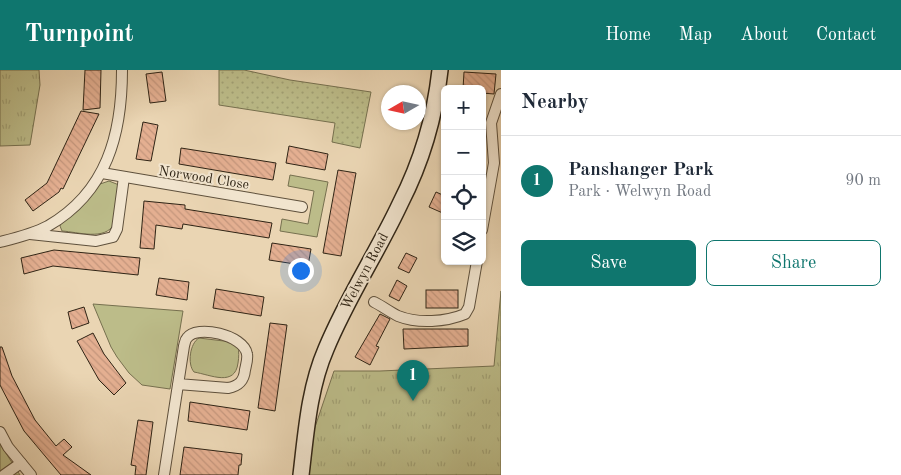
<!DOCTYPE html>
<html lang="en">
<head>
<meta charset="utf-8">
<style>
  :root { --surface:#fff; --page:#f6f6f7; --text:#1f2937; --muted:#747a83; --line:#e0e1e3; --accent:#0f766e }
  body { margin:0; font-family:"Old Standard TT",serif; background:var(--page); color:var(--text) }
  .controls { position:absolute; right:15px; top:15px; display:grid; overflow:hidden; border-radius:8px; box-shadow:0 1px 4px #0004 }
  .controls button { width:45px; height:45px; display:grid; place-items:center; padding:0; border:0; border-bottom:1px solid var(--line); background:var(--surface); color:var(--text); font:25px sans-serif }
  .compass { position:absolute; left:381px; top:15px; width:45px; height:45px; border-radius:50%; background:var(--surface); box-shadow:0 1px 4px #0004; rotate:261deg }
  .you { position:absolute; left:300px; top:200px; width:18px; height:18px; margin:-12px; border:4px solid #fff; border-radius:50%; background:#1a73e8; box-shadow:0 0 0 8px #1a73e833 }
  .badge { display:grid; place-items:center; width:32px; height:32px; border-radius:50%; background:var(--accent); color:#fff; font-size:16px; font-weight:700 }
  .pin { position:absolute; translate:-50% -41px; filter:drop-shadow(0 1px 2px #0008) }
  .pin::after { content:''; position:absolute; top:26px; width:18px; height:15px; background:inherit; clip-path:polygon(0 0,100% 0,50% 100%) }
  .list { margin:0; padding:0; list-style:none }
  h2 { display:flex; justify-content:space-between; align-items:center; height:65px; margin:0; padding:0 20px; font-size:21px }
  h2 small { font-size:16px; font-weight:400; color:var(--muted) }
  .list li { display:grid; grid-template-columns:32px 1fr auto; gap:15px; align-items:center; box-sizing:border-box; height:90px; padding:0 20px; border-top:1px solid var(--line) }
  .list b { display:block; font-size:19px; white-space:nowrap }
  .list p { margin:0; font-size:16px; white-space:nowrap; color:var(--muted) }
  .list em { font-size:16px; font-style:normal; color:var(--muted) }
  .actions { display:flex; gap:10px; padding:15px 20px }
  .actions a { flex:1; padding:11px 0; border:1px solid var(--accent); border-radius:8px; text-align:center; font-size:18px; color:var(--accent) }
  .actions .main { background:var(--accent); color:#fff }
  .icon { flex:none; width:28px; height:28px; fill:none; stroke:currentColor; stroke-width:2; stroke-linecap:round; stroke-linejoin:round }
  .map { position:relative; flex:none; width:501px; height:405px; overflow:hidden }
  header { display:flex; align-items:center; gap:30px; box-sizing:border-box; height:70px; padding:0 25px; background:var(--accent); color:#fff }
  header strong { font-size:24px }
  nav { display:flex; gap:28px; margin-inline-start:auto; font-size:18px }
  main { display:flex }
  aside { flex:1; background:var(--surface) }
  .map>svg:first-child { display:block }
  .grass { fill:#bcbc89; stroke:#76704f }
  .park { fill:url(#park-tufts); stroke:#76704f }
  .garden { fill:url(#garden-dots); stroke:#76704f }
  .building { fill:url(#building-back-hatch); stroke:#2f2415 }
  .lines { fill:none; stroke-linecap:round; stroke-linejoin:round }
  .minor-casing { stroke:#5e503c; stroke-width:12 }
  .secondary-casing { stroke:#2f2415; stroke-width:18 }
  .minor { stroke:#f1e4ce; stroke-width:10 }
  .secondary { stroke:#f1e4ce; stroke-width:15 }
  .labels { text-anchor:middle; stroke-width:4; stroke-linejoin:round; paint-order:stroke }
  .street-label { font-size:14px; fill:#2f2415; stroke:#f1e4ce }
</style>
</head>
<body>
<header>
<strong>Turnpoint</strong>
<nav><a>Home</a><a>Map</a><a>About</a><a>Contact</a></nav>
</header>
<main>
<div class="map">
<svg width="501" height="405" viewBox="0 0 501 405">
  <defs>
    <pattern id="park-tufts" width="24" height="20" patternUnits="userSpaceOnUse" patternTransform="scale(1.25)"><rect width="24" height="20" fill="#bcbc89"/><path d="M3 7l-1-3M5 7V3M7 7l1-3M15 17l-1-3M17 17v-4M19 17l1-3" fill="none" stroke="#a2a175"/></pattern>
    <pattern id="garden-dots" width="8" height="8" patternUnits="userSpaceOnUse" patternTransform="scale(1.25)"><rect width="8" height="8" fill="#bcbc89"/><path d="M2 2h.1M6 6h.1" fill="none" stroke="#a2a175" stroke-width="1.8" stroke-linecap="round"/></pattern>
    <pattern id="building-back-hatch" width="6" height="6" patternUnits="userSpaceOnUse" patternTransform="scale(1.25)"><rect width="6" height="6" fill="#e4af91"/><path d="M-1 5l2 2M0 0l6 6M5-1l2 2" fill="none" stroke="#c4967c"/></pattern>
  </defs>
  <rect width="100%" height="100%" fill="#ead5b3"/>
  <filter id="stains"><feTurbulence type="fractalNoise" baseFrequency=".004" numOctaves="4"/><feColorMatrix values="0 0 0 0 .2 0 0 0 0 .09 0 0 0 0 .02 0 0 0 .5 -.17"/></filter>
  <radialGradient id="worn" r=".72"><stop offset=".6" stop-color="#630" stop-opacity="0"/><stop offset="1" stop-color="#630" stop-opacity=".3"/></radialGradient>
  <g class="grass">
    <path d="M290 105 328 112 317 167 280 161 282 149 308 154 314 121 288 116Z"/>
    <path d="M109 111 119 115 114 154C105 171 78 162 62 161L60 156 61 153 82 135 100 114Z"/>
    <path d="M93 234 183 241 170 319 142 315 129 303 117 287 111 277Z"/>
    <path d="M199 268 232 272 238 276C239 282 239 287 238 293 235 317 211 305 194 302 187 294 190 273 199 268Z"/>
    <path d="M0 374 20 405H0Z"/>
  </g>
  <g class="park">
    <path d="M0 0H39L40 15 30 75 0 76Z"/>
    <path d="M501 221V405H309L314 360 334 301H380L494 296Z"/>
  </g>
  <path class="garden" d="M219 0H244L290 10 371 22 360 78 332 72 335 53 219 35Z"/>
  <g class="building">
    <path d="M85 0H101L100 38 83 40Z"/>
    <path d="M162 2 166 31 150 33 146 4Z"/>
    <path d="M464 2 496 4 494 24 482 23V19H463Z"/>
    <path d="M81 41 99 44 63 119 61 118 59 122 33 141 25 130 47 113Z"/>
    <path d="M143 52 158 55 151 91 136 89Z"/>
    <path d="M289 76 328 84 325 100 286 93Z"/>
    <path d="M181 78 276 93 273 110 179 94Z"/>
    <path d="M338 100 356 103 341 186 323 183Z"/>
    <path d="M436 122 445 126V144L429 137Z"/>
    <path d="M144 131 185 135V139L272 153 269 168 183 154 182 159 156 155 154 179 140 178Z"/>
    <path d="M272 173 311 179 308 196 269 190Z"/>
    <path d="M54 180 140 188 138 205 53 196 24 204 21 188Z"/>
    <path d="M406 183 417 188 409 203 398 198Z"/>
    <path d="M159 208 189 212 187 230 156 225Z"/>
    <path d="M397 210 407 216 399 231 389 226Z"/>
    <path d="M216 219 264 227 261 246 213 238Z"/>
    <rect x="426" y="220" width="32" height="18"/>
    <path d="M84 237 89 253 72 259 68 242Z"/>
    <path d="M380 244 390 249 376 276 379 277 370 295 355 287Z"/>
    <path d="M270 253 287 255 275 341 258 338Z"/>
    <path d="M403 259H468V276L404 279Z"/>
    <path d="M93 263 104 284 126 313 114 325 99 310 77 271Z"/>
    <path d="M0 277H2L12 306 35 350 56 376 64 369 72 377 63 385 91 405H61L24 361 0 315Z"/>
    <path d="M190 332 250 341 247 360 188 351Z"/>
    <path d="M138 350 153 352 146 405H135L136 396 131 395Z"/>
    <path d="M184 377 242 384 241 395H239L238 405H180Z"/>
  </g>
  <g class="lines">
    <g class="minor-casing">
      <g id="minor">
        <path d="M102 103 302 137"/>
        <path d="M482 160 494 93 491 53 501 24"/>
        <path d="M30 164 96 171 113 167 117 159 124 107"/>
        <path d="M0 172C16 168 33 164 48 156 107 122 122 64 122 0"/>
        <path d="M374 232C382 236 390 242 398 246 418 254 446 252 465 244L469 237 477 191"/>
        <path d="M0 362 8 377 31 405"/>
        <path d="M4 405 21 393"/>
        <path d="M164 405 184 276C185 273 185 270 187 268 196 254 244 265 247 284 248 289 246 295 245 300 244 311 239 316 228 318L178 314"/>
      </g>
    </g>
    <g class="secondary-casing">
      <path id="secondary" d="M301 405C306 363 309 318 326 279 347 228 377 183 400 134 421 93 435 46 440 0"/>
    </g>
    <use href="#minor" class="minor"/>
    <use href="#secondary" class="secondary"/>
  </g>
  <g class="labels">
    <g class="street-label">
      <text transform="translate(204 107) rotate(9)" y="5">Norwood Close</text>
      <text transform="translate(364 201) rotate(-62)" y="5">Welwyn Road</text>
    </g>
  </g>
  <rect width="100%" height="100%" filter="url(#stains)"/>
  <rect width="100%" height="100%" fill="url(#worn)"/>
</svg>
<div class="controls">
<button>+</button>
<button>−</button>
<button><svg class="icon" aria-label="locate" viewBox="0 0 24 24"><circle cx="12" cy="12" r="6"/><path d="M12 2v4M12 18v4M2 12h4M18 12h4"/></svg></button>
<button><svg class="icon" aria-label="layers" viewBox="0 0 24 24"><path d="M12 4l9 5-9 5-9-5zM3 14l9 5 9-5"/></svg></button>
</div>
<svg class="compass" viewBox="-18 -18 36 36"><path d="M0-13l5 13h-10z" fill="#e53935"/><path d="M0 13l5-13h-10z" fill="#747a83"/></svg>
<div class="you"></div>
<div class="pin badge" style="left:413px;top:331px">1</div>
</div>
<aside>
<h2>Nearby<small></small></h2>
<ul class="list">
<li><span class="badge">1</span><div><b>Panshanger Park</b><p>Park · Welwyn Road</p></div><em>90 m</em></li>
</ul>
<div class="actions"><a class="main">Save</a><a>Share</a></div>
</aside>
</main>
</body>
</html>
